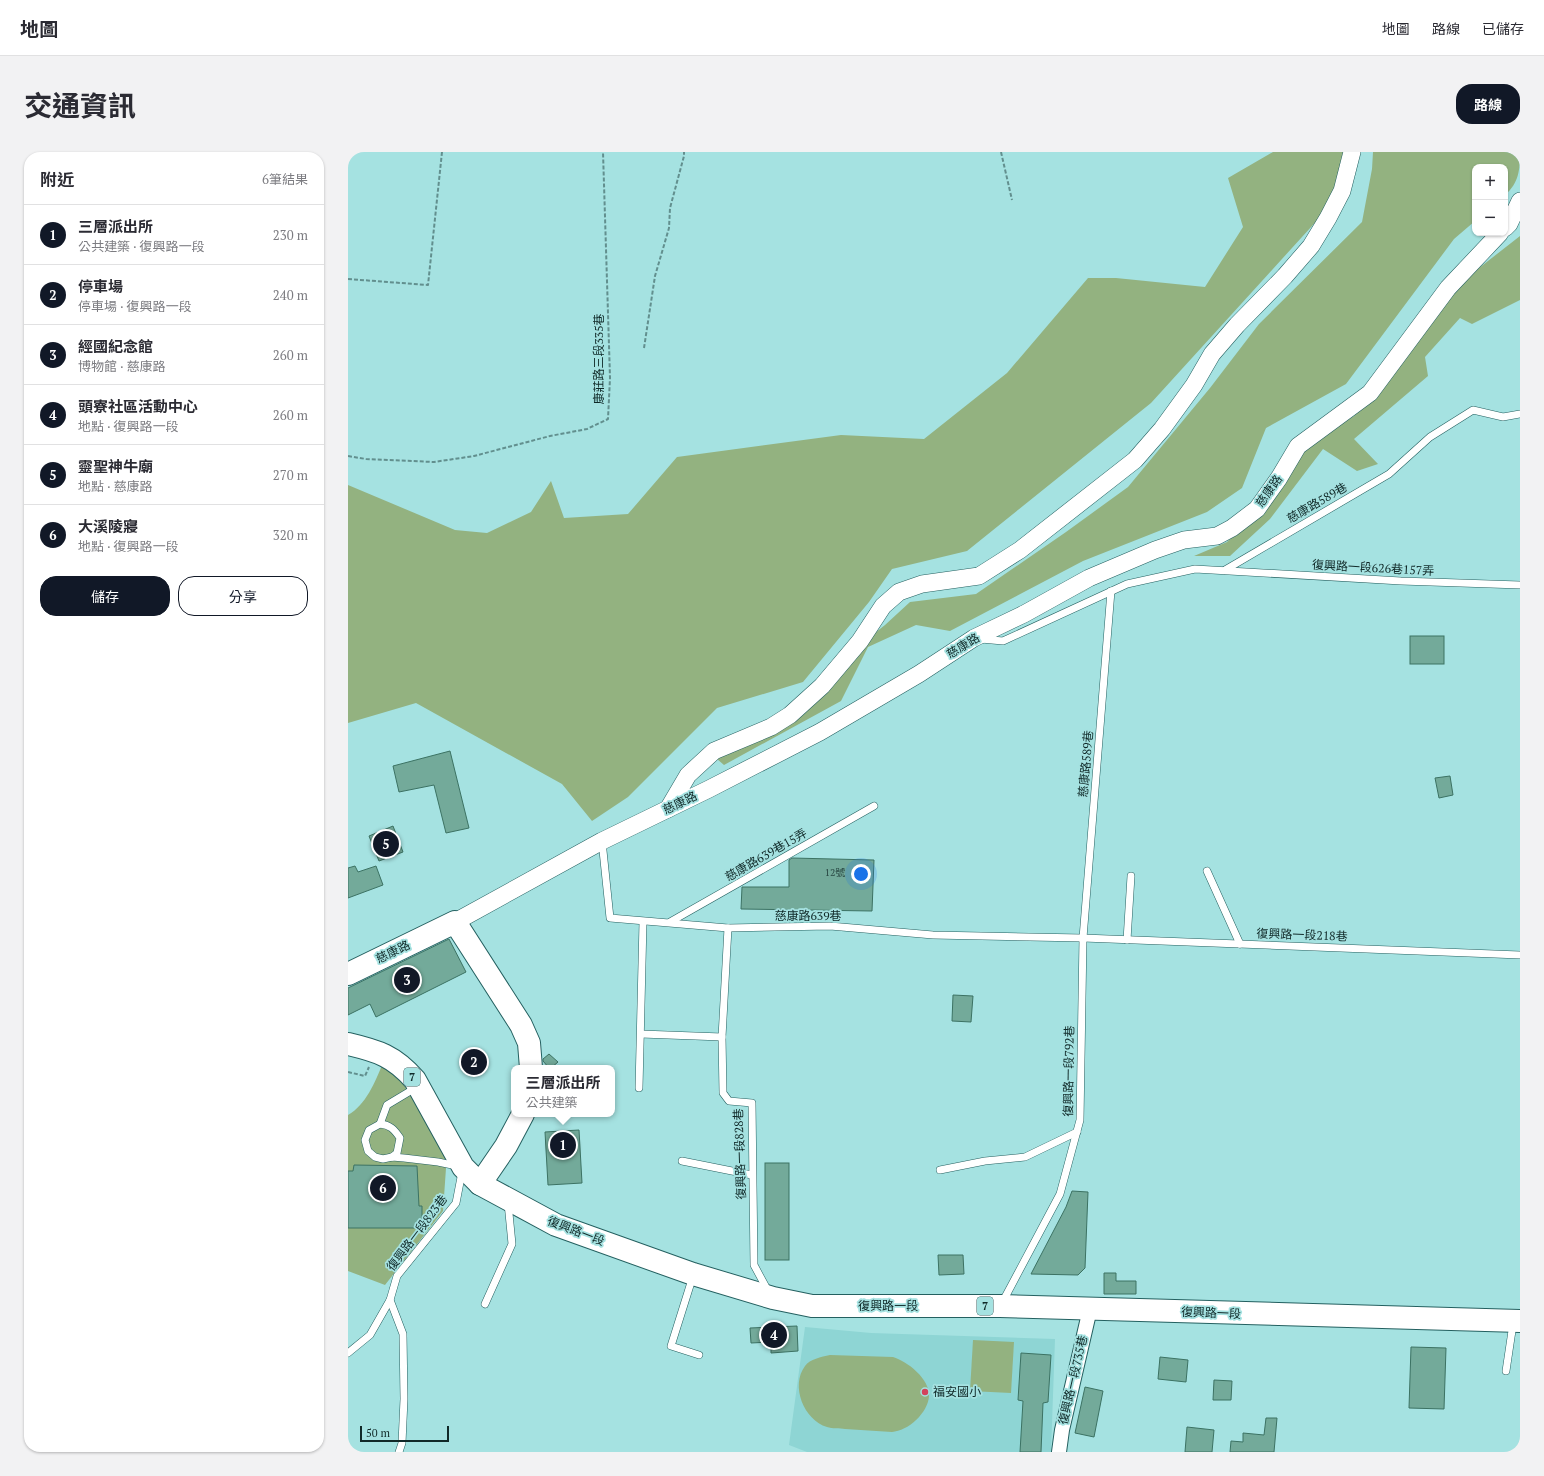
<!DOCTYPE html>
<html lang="zh-TW">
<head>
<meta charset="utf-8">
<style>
  :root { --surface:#fff; --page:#f2f2f3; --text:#2b2b33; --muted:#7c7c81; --line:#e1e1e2; --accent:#111827 }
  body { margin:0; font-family:"PT Serif","Noto Sans TC",serif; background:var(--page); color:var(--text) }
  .controls { position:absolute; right:12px; top:12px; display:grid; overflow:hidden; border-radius:8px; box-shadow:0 1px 3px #0004 }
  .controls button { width:36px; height:36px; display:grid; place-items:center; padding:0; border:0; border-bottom:1px solid var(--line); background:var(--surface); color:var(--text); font:20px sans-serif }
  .scale { position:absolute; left:12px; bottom:10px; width:89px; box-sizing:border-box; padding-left:4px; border:2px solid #102928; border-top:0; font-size:11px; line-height:14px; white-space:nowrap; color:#102928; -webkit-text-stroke:3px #a5e2e1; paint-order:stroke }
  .you { position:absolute; left:513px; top:722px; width:14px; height:14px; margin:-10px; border:3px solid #fff; border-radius:50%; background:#1a73e8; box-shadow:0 0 0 6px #1a73e833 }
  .badge { display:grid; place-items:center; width:26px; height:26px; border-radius:50%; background:var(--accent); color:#fff; font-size:13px; font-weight:700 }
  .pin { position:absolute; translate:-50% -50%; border:2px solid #fff; box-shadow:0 1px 4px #0006 }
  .popup { position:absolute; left:163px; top:913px; width:104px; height:52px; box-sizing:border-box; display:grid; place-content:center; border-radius:8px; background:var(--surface); filter:drop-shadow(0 1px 3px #0005); font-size:13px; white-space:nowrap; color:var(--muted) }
  .popup b { font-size:15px; color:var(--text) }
  .popup::after { content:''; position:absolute; left:50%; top:100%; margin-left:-8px; border:8px solid transparent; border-top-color:var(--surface) }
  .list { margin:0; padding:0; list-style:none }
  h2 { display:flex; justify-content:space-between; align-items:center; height:52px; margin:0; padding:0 16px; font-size:17px }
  h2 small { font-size:13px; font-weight:400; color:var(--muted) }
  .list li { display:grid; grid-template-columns:26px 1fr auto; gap:12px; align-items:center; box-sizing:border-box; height:60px; padding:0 16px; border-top:1px solid var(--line) }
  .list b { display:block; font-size:15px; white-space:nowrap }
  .list p { margin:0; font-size:13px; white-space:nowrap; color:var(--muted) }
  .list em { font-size:13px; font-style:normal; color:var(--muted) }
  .actions { display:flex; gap:8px; padding:12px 16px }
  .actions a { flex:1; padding:9px 0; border:1px solid var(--accent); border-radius:16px; text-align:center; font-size:14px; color:var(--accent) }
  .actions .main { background:var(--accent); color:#fff }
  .map { position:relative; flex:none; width:1172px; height:1300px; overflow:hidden; border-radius:16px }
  header { display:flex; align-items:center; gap:24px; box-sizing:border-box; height:56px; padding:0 20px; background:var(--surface); border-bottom:1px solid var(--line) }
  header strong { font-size:19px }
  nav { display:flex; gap:22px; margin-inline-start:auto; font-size:14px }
  .intro { display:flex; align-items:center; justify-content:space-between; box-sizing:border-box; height:96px; padding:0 24px }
  h1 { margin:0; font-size:28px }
  .button { padding:10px 18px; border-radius:16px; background:var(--accent); color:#fff; font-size:14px; font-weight:700 }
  main { display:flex; gap:24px; padding:0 24px }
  aside { flex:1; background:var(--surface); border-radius:16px; box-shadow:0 1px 3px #0004 }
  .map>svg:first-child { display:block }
  .built { fill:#8ed5d4 }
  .green { fill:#93b280 }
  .building { fill:#73aa9a; stroke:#3c7263 }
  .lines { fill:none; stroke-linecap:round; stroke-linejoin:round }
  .service-casing { stroke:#246060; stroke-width:8 }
  .minor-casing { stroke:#246060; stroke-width:16 }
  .tertiary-casing { stroke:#246060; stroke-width:18 }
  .primary-casing { stroke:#246060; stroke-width:24 }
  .path { stroke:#628f8e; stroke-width:2; stroke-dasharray:4 2; stroke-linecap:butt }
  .service { stroke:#fff; stroke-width:7 }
  .minor { stroke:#fff; stroke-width:14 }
  .tertiary { stroke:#fff; stroke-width:17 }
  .primary { stroke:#fff; stroke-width:22 }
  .poi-dot { fill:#d3435c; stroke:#a5e2e1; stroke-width:1.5 }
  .labels { text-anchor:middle; stroke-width:3.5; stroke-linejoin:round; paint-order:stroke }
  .number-label { font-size:10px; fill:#294944 }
  .shield { fill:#a5e2e1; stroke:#3d6060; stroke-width:1 }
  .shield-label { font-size:11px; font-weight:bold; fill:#102928 }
  .street-label { font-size:12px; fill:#102928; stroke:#a5e2e1 }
  .poi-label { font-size:12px; fill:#102928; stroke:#a5e2e1; text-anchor:start }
</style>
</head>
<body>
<header>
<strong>地圖</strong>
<nav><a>地圖</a><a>路線</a><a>已儲存</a></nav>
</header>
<div class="intro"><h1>交通資訊</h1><a class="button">路線</a></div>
<main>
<aside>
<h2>附近<small>6筆結果</small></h2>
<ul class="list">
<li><span class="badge">1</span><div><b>三層派出所</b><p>公共建築 · 復興路一段</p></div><em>230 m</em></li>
<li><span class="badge">2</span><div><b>停車場</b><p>停車場 · 復興路一段</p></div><em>240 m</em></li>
<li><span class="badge">3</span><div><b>經國紀念館</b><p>博物館 · 慈康路</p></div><em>260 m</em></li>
<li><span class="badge">4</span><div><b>頭寮社區活動中心</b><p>地點 · 復興路一段</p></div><em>260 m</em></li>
<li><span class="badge">5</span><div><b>靈聖神牛廟</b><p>地點 · 慈康路</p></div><em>270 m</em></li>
<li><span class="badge">6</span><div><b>大溪陵寢</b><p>地點 · 復興路一段</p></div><em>320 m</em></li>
</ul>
<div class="actions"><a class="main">儲存</a><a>分享</a></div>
</aside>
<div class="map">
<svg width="1172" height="1300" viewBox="0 0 1172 1300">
  <rect width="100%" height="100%" fill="#a5e2e1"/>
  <path class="built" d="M457 1175 523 1181 707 1187 703 1300H459L441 1293Z"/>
  <g class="green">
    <path d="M925 0H997L995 18 974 63 803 251 619 399 544 417 521 450 455 530 369 556 280 645 244 669 214 632 68 551 0 571V333L107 378 139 381 183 360 203 329 216 366 280 362 329 305 493 283 576 287 659 221 740 126H768L857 135 895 75 880 26Z"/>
    <path d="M1025 0H1172C1172 18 1171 31 1157 43V15H1127V69L1106 87 998 232 918 276 894 336 859 360 735 409 602 479 568 473 520 495 493 549 376 613 369 607 432 576 513 492 537 473 562 450 628 442 718 380 780 335 862 236 911 172 1014 70 1024 17Z"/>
    <path d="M1172 84V148L1124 172 1112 166 1077 205 1080 224 1006 287 1030 312 1009 319 975 297 922 367 882 404H846L879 390 932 336 950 299 1006 264 1068 189 1108 134Z"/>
    <path d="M35 911 52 921 99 1002 95 1059 37 1133 0 1119V963C18 953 27 930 35 911Z"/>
    <path d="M625 1188 666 1190 663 1241 622 1239Z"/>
    <path d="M482 1203 545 1205C559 1209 582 1227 581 1244 580 1261 560 1279 544 1280 528 1279 513 1278 497 1277 492 1276 484 1277 479 1275 456 1268 442 1234 457 1214 462 1207 473 1205 482 1203Z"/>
  </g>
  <g class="building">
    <rect x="1062" y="484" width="34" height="28"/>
    <path d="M102 599 121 676 98 681 86 633 51 640 45 614Z"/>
    <path d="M1102 624 1105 643 1091 646 1087 626Z"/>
    <path d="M45 674 55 700 31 709 21 684Z"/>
    <path d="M444 706 526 708 524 759 393 757 394 735H441V708Z"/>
    <path d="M7 714 10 720 28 714 35 733 0 746V716Z"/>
    <path d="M101 787 118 820 28 865 22 852 0 863V836Z"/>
    <path d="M605 843 625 844 623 870 604 869Z"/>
    <path d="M201 902 210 910 203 916H201L195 909V907Z"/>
    <path d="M231 978 234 1031 200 1033 197 980Z"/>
    <rect x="417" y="1011" width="24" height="97"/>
    <path d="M6 1013 69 1014 71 1054H74V1073H68V1076H0V1019H5Z"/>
    <path d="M724 1039 740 1040 737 1116 730 1123 683 1122 718 1055Z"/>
    <path d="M590 1103H615L616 1122 591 1123Z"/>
    <path d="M756 1121H768V1129H788V1142H756Z"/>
    <path d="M449 1174 450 1199 423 1201V1190L403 1191 402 1176Z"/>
    <path d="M1063 1195 1098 1196 1096 1257 1061 1256Z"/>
    <path d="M673 1201 703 1203 700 1250 695 1251 693 1300H672L675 1249 670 1248Z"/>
    <path d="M812 1205 840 1208 838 1230 810 1227Z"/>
    <path d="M866 1228 884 1229 883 1248H865Z"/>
    <path d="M737 1235 755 1239 746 1285 727 1281Z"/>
    <path d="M918 1266H929L926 1300H882L883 1289 895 1290V1281L916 1283Z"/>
    <path d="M839 1275 866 1278 864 1300H837Z"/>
  </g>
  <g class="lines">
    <g class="service-casing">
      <g id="service">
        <path d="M877 418 1041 322 1082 285 1125 258 1155 265 1172 262"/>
        <path d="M633 487 655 489 779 432 847 417 1053 429 1172 433"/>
        <path d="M254 689 262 766 380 776 482 774 585 783 735 786 1172 803"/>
        <path d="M859 719 892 792"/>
        <path d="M322 770 526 654"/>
        <path d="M380 776 374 885 375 941 381 949 404 951 406 1113 420 1139"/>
        <path d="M779 788 783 724"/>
        <path d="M293 882 374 885"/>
        <path d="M69 935 39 953 32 972 21 978 17 988 20 999 27 1005 35 1007 44 1005 56 1006 90 1010 109 1014"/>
        <path d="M291 936 295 770"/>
        <path d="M32 972C42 973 46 977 52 986L49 1001 44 1005"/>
        <path d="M334 1009 404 1023"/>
        <path d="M592 1018 637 1009 677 1005 729 980"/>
        <path d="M345 1124 323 1194 351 1203"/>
        <path d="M654 1151 712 1042 732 968 735 786 763 439"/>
        <path d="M137 1152 164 1092 160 1051"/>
        <path d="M0 1201 22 1183 42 1148"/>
        <path d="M1158 1219 1165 1172"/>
        <path d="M51 1300 54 1291 56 1247 55 1182 42 1148 49 1124 108 1051 114 1020"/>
      </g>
    </g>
    <g class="minor-casing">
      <path id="minor" d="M711 1300 714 1278 742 1157"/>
    </g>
    <g class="tertiary-casing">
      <g id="tertiary">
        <path d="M1157 76 1161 72 1172 49"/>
        <path d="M320 657 340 623 366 599 423 575 442 563 474 534 512 489 535 454 551 440 574 432 631 424 672 398 787 308 814 277 846 233 864 202 889 173 937 124 963 94 980 66 994 39 1004 0"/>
        <path d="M107 770 254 689 361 637 472 580 571 522 626 486 676 462 741 426 807 398 836 388 869 384 884 376 909 357 931 326 950 294 1022 241 1100 136 1152 81"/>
      </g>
    </g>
    <g class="primary-casing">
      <g id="primary">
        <path d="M0 822 107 770 173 873 181 891 183 916"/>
        <path d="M0 892C30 899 46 904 67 928L115 1015 132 1032 208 1073 345 1122 425 1146 464 1154H652L1172 1169"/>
        <path d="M132 1032 158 994 175 962"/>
      </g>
    </g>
    <g class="path">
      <path d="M653 0 664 48"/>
      <path d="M0 127 80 133 94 0"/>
      <path d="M296 196 307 124 321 76 322 56 336 4V0"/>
      <path d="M0 304 18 307 86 310 126 304 202 284 239 277 260 267 262 226 255 0"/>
      <path d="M0 920 17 924 21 915"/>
    </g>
    <use href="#service" class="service"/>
    <use href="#minor" class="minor"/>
    <use href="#tertiary" class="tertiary"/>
    <use href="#primary" class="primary"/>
  </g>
  <circle class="poi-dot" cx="577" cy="1240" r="4"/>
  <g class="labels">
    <g class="number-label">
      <text x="487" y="724">12號</text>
    </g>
    <g class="shield">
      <rect x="56" y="916" width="16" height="18" rx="3"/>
      <rect x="629" y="1145" width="16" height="18" rx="3"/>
    </g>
    <g class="shield-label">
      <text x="64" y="929">7</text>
      <text x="637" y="1158">7</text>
    </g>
    <g class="street-label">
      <text transform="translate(251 207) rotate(-90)" y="4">康莊路三段335巷</text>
      <text transform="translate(921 339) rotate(-55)" y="4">慈康路</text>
      <text transform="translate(969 351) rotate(-30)" y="4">慈康路589巷</text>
      <text transform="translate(1025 416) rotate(3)" y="4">復興路一段626巷157弄</text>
      <text transform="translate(615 494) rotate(-31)" y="4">慈康路</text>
      <text transform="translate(738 612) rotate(-85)" y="4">慈康路589巷</text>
      <text transform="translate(332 651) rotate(-26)" y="4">慈康路</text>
      <text transform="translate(418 703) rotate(-30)" y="4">慈康路639巷15弄</text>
      <text x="460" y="768">慈康路639巷</text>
      <text transform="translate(954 783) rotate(2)" y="4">復興路一段218巷</text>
      <text transform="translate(45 800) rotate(-26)" y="4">慈康路</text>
      <text transform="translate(721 919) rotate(-89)" y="4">復興路一段792巷</text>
      <text transform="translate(392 1002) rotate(-92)" y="4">復興路一段828巷</text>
      <text transform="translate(228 1079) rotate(21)" y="4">復興路一段</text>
      <text transform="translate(69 1081) rotate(-53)" y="4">復興路一段823巷</text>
      <text x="540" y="1158">復興路一段</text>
      <text transform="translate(863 1161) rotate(2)" y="4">復興路一段</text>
      <text transform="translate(725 1228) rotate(-77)" y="4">復興路一段735巷</text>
    </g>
    <g class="poi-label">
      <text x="585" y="1244">福安國小</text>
    </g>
  </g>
</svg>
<div class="controls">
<button>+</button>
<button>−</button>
</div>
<div class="scale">50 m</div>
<div class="you"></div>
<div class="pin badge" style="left:215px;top:993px">1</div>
<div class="popup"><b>三層派出所</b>公共建築</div>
<div class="pin badge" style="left:126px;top:910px">2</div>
<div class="pin badge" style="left:59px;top:828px">3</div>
<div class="pin badge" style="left:426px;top:1183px">4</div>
<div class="pin badge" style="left:38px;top:692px">5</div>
<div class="pin badge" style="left:35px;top:1036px">6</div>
</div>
</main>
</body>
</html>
